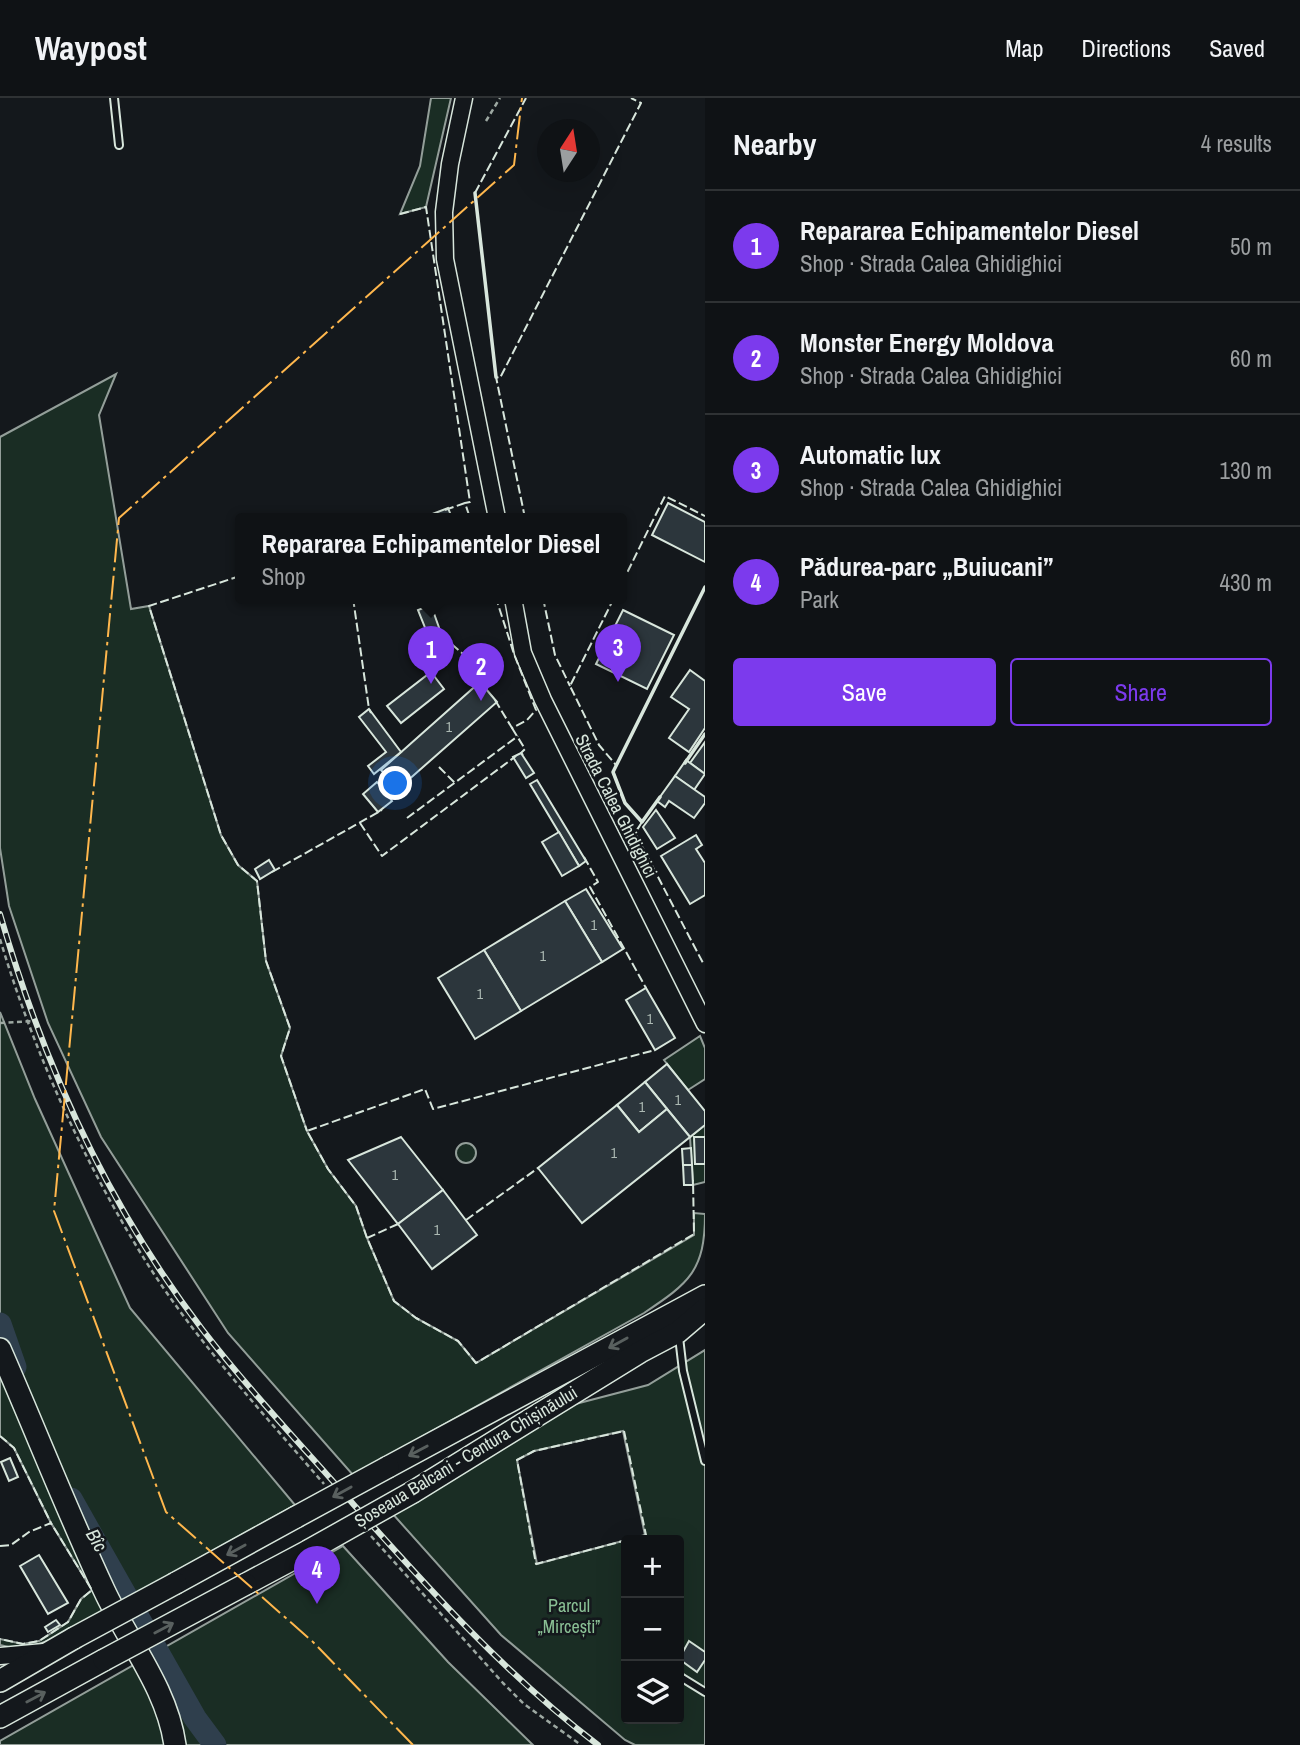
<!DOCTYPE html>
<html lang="en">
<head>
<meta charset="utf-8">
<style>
  :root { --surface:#0f1215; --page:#1d2022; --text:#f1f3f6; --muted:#9b9ea0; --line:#2f3234; --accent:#7c3aed }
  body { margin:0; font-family:"Archivo Narrow",sans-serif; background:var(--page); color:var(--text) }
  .controls { position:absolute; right:21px; bottom:21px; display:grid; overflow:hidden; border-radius:7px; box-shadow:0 7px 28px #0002 }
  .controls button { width:63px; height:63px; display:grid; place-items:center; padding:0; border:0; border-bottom:2px solid var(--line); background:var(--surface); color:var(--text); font:35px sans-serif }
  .compass { position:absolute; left:537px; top:21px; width:63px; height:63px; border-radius:50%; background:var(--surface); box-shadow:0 7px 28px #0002; rotate:12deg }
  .you { position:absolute; left:396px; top:686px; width:24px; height:24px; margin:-18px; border:5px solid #fff; border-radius:50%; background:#1a73e8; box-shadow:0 0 0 10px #1a73e833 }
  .badge { display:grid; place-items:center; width:46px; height:46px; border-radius:50%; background:var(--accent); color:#fff; font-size:23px; font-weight:700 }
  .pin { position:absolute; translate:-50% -58px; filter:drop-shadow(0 2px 4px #0008) }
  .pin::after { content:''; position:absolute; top:37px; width:24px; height:21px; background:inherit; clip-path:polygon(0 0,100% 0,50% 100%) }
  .popup { position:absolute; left:235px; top:415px; width:392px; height:91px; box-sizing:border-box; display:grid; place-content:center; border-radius:7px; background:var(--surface); filter:drop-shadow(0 2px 5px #0005); font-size:23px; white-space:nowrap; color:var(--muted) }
  .popup b { font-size:26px; color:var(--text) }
  .popup::after { content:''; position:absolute; left:50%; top:100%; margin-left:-14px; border:14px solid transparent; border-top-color:var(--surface) }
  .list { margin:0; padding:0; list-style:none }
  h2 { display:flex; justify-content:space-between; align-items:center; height:91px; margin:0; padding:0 28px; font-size:30px }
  h2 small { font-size:23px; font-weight:400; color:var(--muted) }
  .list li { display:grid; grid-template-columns:46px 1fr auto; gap:21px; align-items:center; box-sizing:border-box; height:112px; padding:0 28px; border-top:2px solid var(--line) }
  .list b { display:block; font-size:26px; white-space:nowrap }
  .list p { margin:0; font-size:23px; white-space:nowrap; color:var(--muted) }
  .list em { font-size:23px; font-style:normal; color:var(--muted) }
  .actions { display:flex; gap:14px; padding:21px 28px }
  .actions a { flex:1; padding:16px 0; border:2px solid var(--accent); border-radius:7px; text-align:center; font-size:24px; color:var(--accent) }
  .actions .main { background:var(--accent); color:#fff }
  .icon { flex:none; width:38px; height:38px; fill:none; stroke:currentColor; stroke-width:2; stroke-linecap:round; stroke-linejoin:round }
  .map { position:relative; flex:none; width:705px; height:1647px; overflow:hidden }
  header { display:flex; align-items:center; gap:42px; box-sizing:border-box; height:98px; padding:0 35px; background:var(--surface); border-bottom:2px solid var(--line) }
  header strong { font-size:33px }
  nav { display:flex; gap:38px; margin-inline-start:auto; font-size:24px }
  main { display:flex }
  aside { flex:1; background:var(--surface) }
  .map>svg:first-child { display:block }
  .green { fill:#1a2d24; stroke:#939e99; stroke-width:2; fill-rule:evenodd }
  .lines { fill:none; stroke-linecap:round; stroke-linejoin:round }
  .river { stroke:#2f3f4d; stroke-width:23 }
  .building { fill:#2c363c; stroke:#d8e6dc; stroke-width:2 }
  .lane-casing { stroke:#d8e6dc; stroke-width:10 }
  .secondary-casing { stroke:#d8e6dc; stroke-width:19 }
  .highway-casing { stroke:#d8e6dc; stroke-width:24 }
  .path { stroke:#9da8a2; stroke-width:2.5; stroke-dasharray:5 3.5; stroke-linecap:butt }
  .lane { stroke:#14181c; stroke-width:6 }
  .secondary { stroke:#14181c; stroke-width:16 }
  .highway { stroke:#14181c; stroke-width:21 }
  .rail-casing { stroke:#d8e6dc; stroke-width:6 }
  .rail { stroke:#14181c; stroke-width:3.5; stroke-dasharray:10; stroke-linecap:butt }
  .highway-bridge-casing { stroke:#d8e6dc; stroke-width:24; stroke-linecap:butt }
  .highway-bridge { stroke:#14181c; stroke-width:21 }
  .fence { stroke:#d8e6dc; stroke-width:2; stroke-dasharray:9 3.5; stroke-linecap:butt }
  .wall { stroke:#d8e6dc; stroke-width:3.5 }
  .power { stroke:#ffb74d; stroke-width:2; stroke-dasharray:24 5 3.5 5; stroke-linecap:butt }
  .oneway { stroke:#59605f }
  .labels { text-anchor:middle; stroke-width:5; stroke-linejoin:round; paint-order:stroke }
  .number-label { font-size:14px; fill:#adbab4 }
  .street-label { font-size:18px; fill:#d8e6dc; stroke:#14181c }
  .park-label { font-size:18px; fill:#8ac095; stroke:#14181c }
  .water-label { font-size:19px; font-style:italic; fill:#d8e6dc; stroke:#14181c }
</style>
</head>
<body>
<header>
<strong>Waypost</strong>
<nav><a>Map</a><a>Directions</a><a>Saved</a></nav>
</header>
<main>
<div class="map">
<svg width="705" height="1647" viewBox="0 0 705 1647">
  <rect width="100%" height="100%" fill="#14181c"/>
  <g class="green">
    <path d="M431 0H451L426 109 400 116 420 68Z"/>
    <path d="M116 276 99 317 131 511 149 508 221 737 238 767 257 783 266 863 290 930 281 958 307 1033 328 1071 356 1108 367 1140 394 1203 416 1220 458 1243 476 1265 694 1137V1115L705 1116C705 1173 689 1185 644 1215L353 1377 228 1235 101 1039 48 925 9 808 0 750V339Z"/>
    <path d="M0 914 35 1001 130 1210 295 1407 63 1536C42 1546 23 1554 0 1547V1541L23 1546 39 1543 68 1524 81 1501 92 1492 51 1425 14 1350 0 1338Z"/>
    <path d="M700 938 705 950V981L688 992 664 962Z"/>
    <path d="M705 1027V1084L693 1087 690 1039Z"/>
    <circle cx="466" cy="1055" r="10"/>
    <path d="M705 1252V1647H635L625 1642 501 1537 391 1414 564 1309 648 1287ZM623 1333 645 1437 537 1466 517 1362 534 1353ZM626 1442H679V1621H626Z"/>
    <path d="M343 1448 448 1564 533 1647H0V1643Z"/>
  </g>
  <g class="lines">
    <g class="river">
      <path d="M0 1226 15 1269"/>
      <path d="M71 1401 195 1620 215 1647"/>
    </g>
  </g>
  <g class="building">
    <path d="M668 405 705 424V464L652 437Z"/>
    <path d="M448 410 452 420H422Z"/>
    <path d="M431 507 442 538 430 542 418 512Z"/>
    <path d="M623 512 674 537 647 591 596 566Z"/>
    <path d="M690 572 705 583V630L689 654 669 640 689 611 671 599Z"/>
    <path d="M431 574 444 591 401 625 387 608Z"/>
    <path d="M480 584 497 604 398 691 381 672Z"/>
    <path d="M369 611 401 654 374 676 368 668 386 654 359 619Z"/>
    <path d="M705 644V676L690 665Z"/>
    <path d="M521 655 534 675 526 680 513 659Z"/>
    <path d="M686 662 705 676 694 692 675 678Z"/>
    <path d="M675 678 705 699V705L694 720 669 703 665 709 657 703Z"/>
    <path d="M537 682 586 763 579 768 530 686Z"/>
    <path d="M377 684 392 703 378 714 363 696Z"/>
    <path d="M656 712 675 740 657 751 643 729Z"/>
    <path d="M559 734 579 768 562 778 542 744Z"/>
    <path d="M696 737 702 747 696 751 705 765V797L690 806 661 758Z"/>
    <path d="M269 762 275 772 260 781 255 771Z"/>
    <path d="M586 791 623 851 602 864 565 803Z"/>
    <path d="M565 803 602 864 521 913 484 852Z"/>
    <path d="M484 852 521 913 475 941 438 880Z"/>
    <path d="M646 890 675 940 655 952 626 902Z"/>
    <path d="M667 966 705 1013V1027L690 1039 645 984Z"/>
    <path d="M645 984 667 1011 639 1034 617 1007Z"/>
    <path d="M617 1007 639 1034 667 1011 690 1039 582 1125 538 1070Z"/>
    <path d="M401 1039 443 1092 398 1126 348 1062Z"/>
    <path d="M694 1039H705V1066H695Z"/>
    <path d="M691 1050 692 1067H683L682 1051Z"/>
    <path d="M683 1067H692L693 1087H684Z"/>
    <path d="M443 1092 477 1137 432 1171 398 1126Z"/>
    <path d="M10 1360 18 1379 9 1383 1 1364Z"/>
    <path d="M39 1457 68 1505 48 1516 20 1468Z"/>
    <path d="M56 1522 60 1527 48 1534 45 1529Z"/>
    <path d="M689 1543 705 1554V1562L697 1574 679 1561Z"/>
  </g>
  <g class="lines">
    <g class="lane-casing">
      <g id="lane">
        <path d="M114 0 119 47"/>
        <path d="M679 1239 683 1273 705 1363"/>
        <path d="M679 1578 705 1594"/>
      </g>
    </g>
    <g class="secondary-casing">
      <g id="secondary">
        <path d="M464 0 450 66 444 114 445 161 497 420"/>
        <path d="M513 500 523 555 543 602 705 926"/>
        <path d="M0 1558 44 1554"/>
      </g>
    </g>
    <g class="highway-casing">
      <g id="highway">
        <path d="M0 1251C35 1331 67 1413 104 1492 128 1544 167 1590 175 1647"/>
        <path d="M388 1369 705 1198"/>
        <path d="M413 1394 640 1254 678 1234 705 1211"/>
        <path d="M176 1485 296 1419"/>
        <path d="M246 1486 308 1453"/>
        <path d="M0 1583 74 1540"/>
        <path d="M0 1619 104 1562"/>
      </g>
    </g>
    <g class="path">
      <path d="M486 23 500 0"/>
      <path d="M0 841C33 951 80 1056 140 1154 190 1236 261 1313 324 1386"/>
      <path d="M0 925 34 923"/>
      <path d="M371 1438 503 1585 524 1606 581 1647"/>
    </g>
    <use href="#lane" class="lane"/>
    <use href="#secondary" class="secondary"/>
    <use href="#highway" class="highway"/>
    <g class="rail-casing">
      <path id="rail" d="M0 816C43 965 107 1107 202 1231 249 1292 303 1349 354 1407 431 1493 506 1577 598 1647"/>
    </g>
    <use href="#rail" class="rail"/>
    <g class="highway-bridge-casing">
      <g id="highway-bridge">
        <path d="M296 1419 388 1369"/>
        <path d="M308 1453 413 1394"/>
        <path d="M74 1540 176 1485"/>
        <path d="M104 1562 246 1486"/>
      </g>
    </g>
    <use href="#highway-bridge" class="highway-bridge"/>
    <g class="fence">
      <path d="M475 95 526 0"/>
      <path d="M400 116 426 109 470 404 465 405"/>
      <path d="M445 412 465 405 470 420"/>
      <path d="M525 420 496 279 500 280 641 5 631 0"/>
      <path d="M240 478 149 508 221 737 238 767 257 783 266 863 290 930 281 958 307 1033"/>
      <path d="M622 485 665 398 705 418"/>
      <path d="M353 500 369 611 371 615"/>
      <path d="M543 500 555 557 570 588"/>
      <path d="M614 500 570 588 599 647 616 667"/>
      <path d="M442 538 488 577"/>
      <path d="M495 602 512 630 527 622 536 612 514 556 496 500"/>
      <path d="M512 630 525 651 521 655 523 657"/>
      <path d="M439 669 455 685"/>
      <path d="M407 720 518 638"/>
      <path d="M642 724 635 735 703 865H705"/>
      <path d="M360 725 382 758 516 658"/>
      <path d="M584 759 598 784 590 789 646 890"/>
      <path d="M272 774 382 712"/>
      <path d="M466 1122 538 1070"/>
      <path d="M398 1126 367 1140 394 1203 416 1220 458 1243 476 1265 694 1136 693 1082"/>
      <path d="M367 1140 356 1108 328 1071 307 1033 425 991 433 1011 655 952"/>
      <path d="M624 1333 646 1437 536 1466 517 1362 534 1353Z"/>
      <path d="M0 1338 14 1350 51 1425"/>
      <path d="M0 1448 11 1447 29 1434 51 1425 92 1492 81 1501 68 1524 39 1543 23 1546 0 1541"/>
    </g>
    <g class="wall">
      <path d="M475 95 496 279"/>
      <path d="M685 665 705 636"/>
      <path d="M660 699 642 724 625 705 613 674 705 489"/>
    </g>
    <path class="power" d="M413 1647 313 1544 166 1414 54 1113 119 420 514 67 522 0"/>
  </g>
  <defs><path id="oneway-shaft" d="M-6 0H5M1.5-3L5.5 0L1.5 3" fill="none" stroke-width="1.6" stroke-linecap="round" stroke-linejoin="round" transform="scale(1.75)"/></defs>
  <g class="oneway">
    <use href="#oneway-shaft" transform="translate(618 1245) rotate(151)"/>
    <use href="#oneway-shaft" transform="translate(418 1353) rotate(152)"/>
    <use href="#oneway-shaft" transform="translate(342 1394) rotate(151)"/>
    <use href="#oneway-shaft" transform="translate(236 1452) rotate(151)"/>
    <use href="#oneway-shaft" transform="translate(164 1530) rotate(-28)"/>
    <use href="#oneway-shaft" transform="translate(36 1599) rotate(-28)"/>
  </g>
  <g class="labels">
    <g class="number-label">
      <text x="449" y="634">1</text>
      <text x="594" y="832">1</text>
      <text x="543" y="863">1</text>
      <text x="480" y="901">1</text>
      <text x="650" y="926">1</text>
      <text x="678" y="1007">1</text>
      <text x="642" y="1014">1</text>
      <text x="614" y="1060">1</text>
      <text x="395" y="1082">1</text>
      <text x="437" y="1137">1</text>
    </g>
    <g class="street-label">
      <text transform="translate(616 708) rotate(63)" y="6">Strada Calea Ghidighici</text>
      <text transform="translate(466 1359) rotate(-31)" y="6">Șoseaua Balcani - Centura Chișinăului</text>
    </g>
    <g class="park-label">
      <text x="569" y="1514">Parcul<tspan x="569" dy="21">„Mircești”</tspan></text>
    </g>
    <g class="water-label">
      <text transform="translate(97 1442) rotate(60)" y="7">Bîc</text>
    </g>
  </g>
</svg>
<div class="controls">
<button>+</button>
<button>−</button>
<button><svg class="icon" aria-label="layers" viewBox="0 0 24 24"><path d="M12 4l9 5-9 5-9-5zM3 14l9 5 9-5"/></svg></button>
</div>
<svg class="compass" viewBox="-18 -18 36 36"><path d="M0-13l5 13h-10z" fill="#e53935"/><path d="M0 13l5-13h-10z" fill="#9b9ea0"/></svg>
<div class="you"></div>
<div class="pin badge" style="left:431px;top:586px">1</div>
<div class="popup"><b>Repararea Echipamentelor Diesel</b>Shop</div>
<div class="pin badge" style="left:481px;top:603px">2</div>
<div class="pin badge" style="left:618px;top:584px">3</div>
<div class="pin badge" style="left:317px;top:1506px">4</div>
</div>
<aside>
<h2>Nearby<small>4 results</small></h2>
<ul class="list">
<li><span class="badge">1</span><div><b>Repararea Echipamentelor Diesel</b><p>Shop · Strada Calea Ghidighici</p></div><em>50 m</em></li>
<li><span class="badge">2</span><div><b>Monster Energy Moldova</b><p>Shop · Strada Calea Ghidighici</p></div><em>60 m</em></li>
<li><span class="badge">3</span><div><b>Automatic lux</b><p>Shop · Strada Calea Ghidighici</p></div><em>130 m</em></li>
<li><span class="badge">4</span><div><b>Pădurea-parc „Buiucani”</b><p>Park</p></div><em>430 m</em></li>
</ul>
<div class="actions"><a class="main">Save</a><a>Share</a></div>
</aside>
</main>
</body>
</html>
